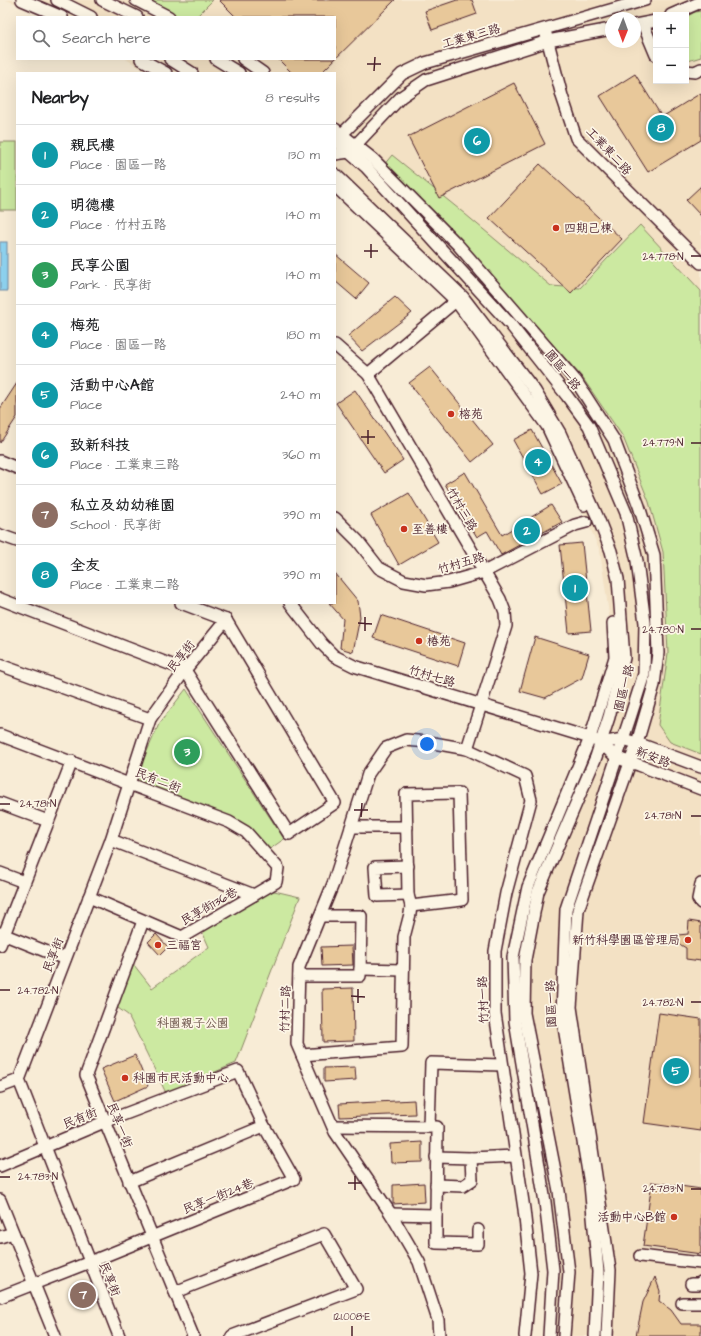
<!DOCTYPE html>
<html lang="en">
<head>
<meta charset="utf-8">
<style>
  :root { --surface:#fff; --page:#f6f6f6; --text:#202124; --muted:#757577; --line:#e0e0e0; --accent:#db2777 }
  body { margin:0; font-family:"Architects Daughter","LXGW WenKai TC",sans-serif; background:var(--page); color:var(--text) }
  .controls { position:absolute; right:12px; top:12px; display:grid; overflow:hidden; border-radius:0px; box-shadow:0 4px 16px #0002 }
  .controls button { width:36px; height:36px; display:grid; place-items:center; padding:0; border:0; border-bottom:1px solid var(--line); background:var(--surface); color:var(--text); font:20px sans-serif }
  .compass { position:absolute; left:605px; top:12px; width:36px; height:36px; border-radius:50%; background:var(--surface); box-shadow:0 4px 16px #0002; rotate:181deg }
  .you { position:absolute; left:427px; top:744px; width:14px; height:14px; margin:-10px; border:3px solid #fff; border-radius:50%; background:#1a73e8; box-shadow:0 0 0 6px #1a73e833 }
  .badge { display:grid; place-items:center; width:26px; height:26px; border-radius:50%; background:var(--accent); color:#fff; font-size:13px; font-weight:700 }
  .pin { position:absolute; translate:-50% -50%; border:2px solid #fff; box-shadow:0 1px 4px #0006 }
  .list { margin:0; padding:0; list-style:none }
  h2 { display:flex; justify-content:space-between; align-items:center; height:52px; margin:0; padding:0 16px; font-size:17px }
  h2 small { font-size:13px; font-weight:400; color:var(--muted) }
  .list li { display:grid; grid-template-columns:26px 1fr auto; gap:12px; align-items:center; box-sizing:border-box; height:60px; padding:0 16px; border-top:1px solid var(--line) }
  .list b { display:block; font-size:15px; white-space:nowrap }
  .list p { margin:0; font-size:13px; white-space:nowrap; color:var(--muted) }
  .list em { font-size:13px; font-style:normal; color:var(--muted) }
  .icon { flex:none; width:22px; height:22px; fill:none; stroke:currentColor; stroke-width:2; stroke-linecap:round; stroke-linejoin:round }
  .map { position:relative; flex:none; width:701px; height:1336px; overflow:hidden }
  .search { position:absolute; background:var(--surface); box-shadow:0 4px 16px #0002; left:16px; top:16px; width:320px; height:44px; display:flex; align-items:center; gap:10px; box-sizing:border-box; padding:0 14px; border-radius:0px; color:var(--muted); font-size:15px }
  .panel { position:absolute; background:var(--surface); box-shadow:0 4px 16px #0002; left:16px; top:72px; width:320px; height:532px; border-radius:0px }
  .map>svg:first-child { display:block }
  .built { fill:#f3e1c4; fill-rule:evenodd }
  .green { fill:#cce9a1; stroke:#8b8466 }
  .water { fill:#8ed2ef; stroke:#738aa1 }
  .building { fill:#e8c89a; stroke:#4a1f2b }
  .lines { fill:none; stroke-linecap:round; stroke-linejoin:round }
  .minor-casing { stroke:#4a1f2b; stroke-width:14 }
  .minor { stroke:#fcf5e5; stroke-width:11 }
  .ticks { fill:none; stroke:#4a1f2b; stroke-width:1.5 }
  .poi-dot { fill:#c8321e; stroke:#fcf5e5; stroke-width:1.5 }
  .labels { text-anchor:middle; stroke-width:3.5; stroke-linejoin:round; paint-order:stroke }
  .street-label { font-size:12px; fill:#4a1f2b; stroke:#fcf5e5 }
  .poi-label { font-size:12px; fill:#4a1f2b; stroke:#fcf5e5; text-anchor:start }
  .park-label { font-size:12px; fill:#6a5248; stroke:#fcf5e5 }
  .ticks-label { font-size:10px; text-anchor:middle; fill:#4a1f2b; stroke:#fcf5e5; stroke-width:3.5; stroke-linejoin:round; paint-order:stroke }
</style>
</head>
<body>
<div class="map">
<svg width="701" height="1336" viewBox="0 0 701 1336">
  <rect width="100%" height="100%" fill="#f8ecd6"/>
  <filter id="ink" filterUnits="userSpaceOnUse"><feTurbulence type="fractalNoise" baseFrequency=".025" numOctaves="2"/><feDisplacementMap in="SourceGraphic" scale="8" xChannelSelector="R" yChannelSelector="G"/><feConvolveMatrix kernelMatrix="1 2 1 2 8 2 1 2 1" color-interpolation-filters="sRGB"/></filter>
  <g filter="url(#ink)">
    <path class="built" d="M6 0H701V1336H548V1272L513 980 534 892 589 752 615 657 600 551 584 514 536 421 443 296 335 193V73H148L126 59H335V17H52ZM656 15H686V81H656ZM611 18H635V42H611Z"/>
    <g class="green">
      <path d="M136 0H213L196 17H169Z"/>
      <path d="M701 11V57L688 61 686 60V17L695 12Z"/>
      <rect x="0" y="142" width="17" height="68"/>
      <path d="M392 155 465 214 551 286 580 288 607 259 640 225 701 291V754L670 742 658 725 668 653 663 552 649 502 623 437 582 377 461 242 383 166Z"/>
      <path d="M186 689 284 839 270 849 232 817 134 781 159 724Z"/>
      <path d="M270 890 300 897 236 1063 166 1093 128 1015 115 1006 134 965 152 988 209 947 201 929Z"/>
    </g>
    <rect class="water" x="0" y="242" width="7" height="49"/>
    <g class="building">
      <path d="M219 0H395L321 73H292L278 59H335V17H236Z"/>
      <path d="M457 0H472L477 14 432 30 425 11Z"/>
      <path d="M635 74 662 117 701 93V140L648 172 600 96Z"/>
      <path d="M514 83 545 144 439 198 408 137Z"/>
      <path d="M540 164 622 239 571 293 489 218Z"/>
      <path d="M701 186V216L686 200Z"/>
      <path d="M335 254 369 283 356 299 335 281Z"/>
      <path d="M395 297 412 313 362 351 348 336Z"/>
      <path d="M430 367 493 445 472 462 409 383Z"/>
      <path d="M17 383V417L0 443V409Z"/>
      <path d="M355 390 403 460 384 473 336 403Z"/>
      <path d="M532 430 562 484 543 494 513 440Z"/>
      <path d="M465 472 502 535 551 505 562 522 501 555 487 531 477 537 445 484Z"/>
      <path d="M409 493 438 542 399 565 371 515Z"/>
      <path d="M582 543 591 631 569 633 560 545Z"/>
      <path d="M335 573 358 601 360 617 353 652 340 648 343 619 329 603H335Z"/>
      <path d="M381 615 465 643 458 666 373 638Z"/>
      <path d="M535 637 589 654 582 678 545 698 520 691Z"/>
      <path d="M689 921 701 923V961L686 959V948L676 942V939L678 935 688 934Z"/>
      <path d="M156 934 168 947 160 955 148 942Z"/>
      <path d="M352 946 353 965 322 966 321 947Z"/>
      <path d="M353 988 354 1041 323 1042 322 989Z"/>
      <path d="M659 1013 701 1019V1131L644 1123Z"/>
      <path d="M135 1055 148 1086 115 1101 101 1069Z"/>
      <path d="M355 1067 356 1080 324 1082V1068Z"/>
      <path d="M414 1100 415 1114 340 1117 339 1104Z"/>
      <path d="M422 1142V1162L391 1163 390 1144Z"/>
      <path d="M652 1182 701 1189V1254L643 1246Z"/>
      <path d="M424 1183 425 1202 393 1204V1185Z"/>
      <path d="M655 1277 660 1291 659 1301 671 1310 681 1324H701V1336H636L643 1302Z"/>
    </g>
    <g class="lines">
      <g class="minor-casing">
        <g id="minor">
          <path d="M22 0 62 17"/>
          <path d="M57 0 91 17"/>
          <path d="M102 0 137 17"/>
          <path d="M136 0 169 17"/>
          <path d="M671 15 701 2"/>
          <path d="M643 24 656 55"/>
          <path d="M635 25 656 21"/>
          <path d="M546 34 562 96 576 138 701 263"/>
          <path d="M141 59 166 73"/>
          <path d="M170 59 192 73"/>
          <path d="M216 59 239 73"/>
          <path d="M243 59 263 73"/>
          <path d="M686 71 695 72 701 69"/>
          <path d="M335 129 373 159 458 245 576 381 614 440 639 506 654 555 658 653 654 685 637 743 578 910 571 1007 610 1270 607 1336"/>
          <path d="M338 138 402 74 425 63 645 0"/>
          <path d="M335 140 366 167 510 324 567 396 589 426 626 513 637 561 645 623 644 674 629 721 566 909 562 1015 590 1184 598 1272 595 1336"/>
          <path d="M335 154 349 152 401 97 426 80 548 41 611 29"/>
          <path d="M335 174 463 297 535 391 560 433 598 518 611 551 618 579 624 658 609 717 596 757 538 892 525 960 524 1013 559 1191 569 1272 564 1336"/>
          <path d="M335 186 456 301 547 426 584 505"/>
          <path d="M335 345 368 374 500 599 505 612 506 626 467 749"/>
          <path d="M368 374 452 304"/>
          <path d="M0 461 17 468"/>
          <path d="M335 518 358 541 379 568 404 581 426 585 449 582 484 572 575 525 586 522"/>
          <path d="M0 535 17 541"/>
          <path d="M0 599 185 670 289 834 335 803 226 620"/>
          <path d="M181 603 226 620"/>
          <path d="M290 603 322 644 334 656 354 666 590 738 601 743 617 758 639 765 701 789"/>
          <path d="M0 665 150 719"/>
          <path d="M0 735 229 822 246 832 278 868 276 882 182 937 89 897"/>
          <path d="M601 743 623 739 637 743 701 767"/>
          <path d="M459 793 462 900 411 906 408 895 406 794Z"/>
          <path d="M0 803 48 821"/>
          <path d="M351 827H407"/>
          <path d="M111 840 254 895"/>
          <path d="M408 866 375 867 377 896 408 895"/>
          <path d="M0 873 24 882"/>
          <path d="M701 884 698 899 701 903"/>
          <path d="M143 921 86 1075 193 1336"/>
          <path d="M0 933 65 959"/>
          <path d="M0 945 72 761"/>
          <path d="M360 969 403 970"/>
          <path d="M299 976H360L361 916H320"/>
          <path d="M302 1055 402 1047 404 937 410 914 411 906"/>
          <path d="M0 1087 19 1080"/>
          <path d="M333 1126 437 1127 436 1215 391 1214"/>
          <path d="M429 1127 431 1063 502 1065"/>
          <path d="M471 1158 515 1156"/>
          <path d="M0 1166 104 1122 238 1071 264 1126 294 1179 90 1262 0 1297"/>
          <path d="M129 1182 264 1126"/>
          <path d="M436 1185 463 1186 472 1180 471 1158 436 1157"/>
          <path d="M0 1200 55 1336"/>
          <path d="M436 1215V1243L478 1244V1230"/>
          <path d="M0 1237 13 1233"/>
          <path d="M640 1256 701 1263"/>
          <path d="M691 1284H699L701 1282"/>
          <path d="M175 1292 324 1234 356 1289 232 1336"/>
          <path d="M682 1303H701"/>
          <path d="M119 1336 19 1080 111 840 150 719 185 670 226 620"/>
          <path d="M439 1336 438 1320 419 1262 391 1214 335 1132 297 1044 299 967 333 884 368 774 386 748 406 740 428 742 467 749 525 776 531 800 506 893 495 951V1013L524 1209 531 1273 525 1336"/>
          <path d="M549 1336 553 1270 545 1202 515 1021 513 957 528 887 590 738 615 657 613 623"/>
        </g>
      </g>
      <use href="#minor" class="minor"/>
    </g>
  </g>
  <path class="ticks" d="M367 64H381M374 71 375 57M364 251H378M691 256H701M371 258V244M361 437H375M691 443H701M368 444V430M358 623 372 624M691 629H701M365 631V617M0 804H10M354 810H368M691 816H701M361 817 362 803M0 990H10M351 996 365 997M691 1002H701M358 1003V989M0 1177H10M348 1183H362M691 1189H701M355 1190V1176M352 1336V1326"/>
  <g class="poi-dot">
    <circle cx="556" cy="228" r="4"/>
    <circle cx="451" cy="414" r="4"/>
    <circle cx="404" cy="529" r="4"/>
    <circle cx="419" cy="641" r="4"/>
    <circle cx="688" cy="940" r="4"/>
    <circle cx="158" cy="945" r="4"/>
    <circle cx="125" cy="1078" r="4"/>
    <circle cx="674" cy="1217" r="4"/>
  </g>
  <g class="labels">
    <g class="street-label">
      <text transform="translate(471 36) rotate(-16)" y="4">工業東三路</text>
      <text transform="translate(609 151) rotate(47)" y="4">工業東二路</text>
      <text transform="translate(563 370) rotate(51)" y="4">園區一路</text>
      <text transform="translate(462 509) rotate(60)" y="4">竹村三路</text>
      <text transform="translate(461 563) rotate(-16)" y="4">竹村五路</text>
      <text transform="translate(181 656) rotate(-52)" y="4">民享街</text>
      <text transform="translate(432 676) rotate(17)" y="4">竹村七路</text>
      <text transform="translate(624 688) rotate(-76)" y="4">園區一路</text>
      <text transform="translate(653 757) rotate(21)" y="4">新安路</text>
      <text transform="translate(158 780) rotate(21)" y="4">民有二街</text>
      <text transform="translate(209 906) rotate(-30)" y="4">民享街136巷</text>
      <text transform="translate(53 955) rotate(-69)" y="4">民享街</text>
      <text transform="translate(483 1000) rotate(-92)" y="4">竹村一路</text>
      <text transform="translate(551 1004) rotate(-92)" y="4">園區一路</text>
      <text transform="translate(285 1009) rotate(-88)" y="4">竹村二路</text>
      <text transform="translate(80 1118) rotate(-22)" y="4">民有街</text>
      <text transform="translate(120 1125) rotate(68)" y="4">民享一街</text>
      <text transform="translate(218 1196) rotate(-22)" y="4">民享一街24巷</text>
      <text transform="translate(110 1279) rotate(68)" y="4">民享街</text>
    </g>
    <g class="poi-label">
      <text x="564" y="232">四期己棟</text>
      <text x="459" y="418">榕苑</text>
      <text x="412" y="533">至善樓</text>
      <text x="427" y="645">椿苑</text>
      <text x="680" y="944" text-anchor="end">新竹科學園區管理局</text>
      <text x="166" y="949">三福宮</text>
      <text x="133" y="1082">科園市民活動中心</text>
      <text x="666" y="1221" text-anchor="end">活動中心B館</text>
    </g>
    <g class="park-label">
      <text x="193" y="1027">科園親子公園</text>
    </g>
  </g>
  <g class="ticks-label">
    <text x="663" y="260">24.778°N</text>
    <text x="663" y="446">24.779°N</text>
    <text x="663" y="633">24.780°N</text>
    <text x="38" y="807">24.781°N</text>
    <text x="663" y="819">24.781°N</text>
    <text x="38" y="994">24.782°N</text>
    <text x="663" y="1006">24.782°N</text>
    <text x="38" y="1180">24.783°N</text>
    <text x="663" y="1192">24.783°N</text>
    <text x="352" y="1320">121.008°E</text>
  </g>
</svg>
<div class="controls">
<button>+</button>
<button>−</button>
</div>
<svg class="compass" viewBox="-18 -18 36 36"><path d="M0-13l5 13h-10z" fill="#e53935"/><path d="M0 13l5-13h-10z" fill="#757577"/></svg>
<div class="you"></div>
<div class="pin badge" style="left:575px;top:588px;background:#0f9aa8">1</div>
<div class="pin badge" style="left:527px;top:531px;background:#0f9aa8">2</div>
<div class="pin badge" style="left:187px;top:752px;background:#2e9e5b">3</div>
<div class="pin badge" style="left:538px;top:462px;background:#0f9aa8">4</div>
<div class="pin badge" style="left:676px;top:1071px;background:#0f9aa8">5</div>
<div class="pin badge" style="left:477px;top:141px;background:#0f9aa8">6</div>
<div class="pin badge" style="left:83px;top:1295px;background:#8d6e63">7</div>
<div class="pin badge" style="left:661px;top:128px;background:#0f9aa8">8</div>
<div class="search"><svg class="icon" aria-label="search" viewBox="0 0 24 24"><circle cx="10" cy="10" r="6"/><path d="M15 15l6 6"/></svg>Search here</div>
<section class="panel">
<h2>Nearby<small>8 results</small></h2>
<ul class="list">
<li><span class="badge" style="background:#0f9aa8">1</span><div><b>親民樓</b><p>Place · 園區一路</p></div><em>130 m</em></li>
<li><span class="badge" style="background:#0f9aa8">2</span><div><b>明德樓</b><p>Place · 竹村五路</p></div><em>140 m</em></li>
<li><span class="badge" style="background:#2e9e5b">3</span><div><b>民享公園</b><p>Park · 民享街</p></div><em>140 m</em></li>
<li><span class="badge" style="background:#0f9aa8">4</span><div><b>梅苑</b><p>Place · 園區一路</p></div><em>180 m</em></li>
<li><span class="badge" style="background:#0f9aa8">5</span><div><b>活動中心A館</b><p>Place</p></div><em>240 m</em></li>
<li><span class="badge" style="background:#0f9aa8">6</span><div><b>致新科技</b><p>Place · 工業東三路</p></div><em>360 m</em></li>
<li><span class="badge" style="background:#8d6e63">7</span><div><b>私立及幼幼稚園</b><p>School · 民享街</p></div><em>390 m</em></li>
<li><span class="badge" style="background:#0f9aa8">8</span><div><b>全友</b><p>Place · 工業東二路</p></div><em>390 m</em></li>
</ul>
</section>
</div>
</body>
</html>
